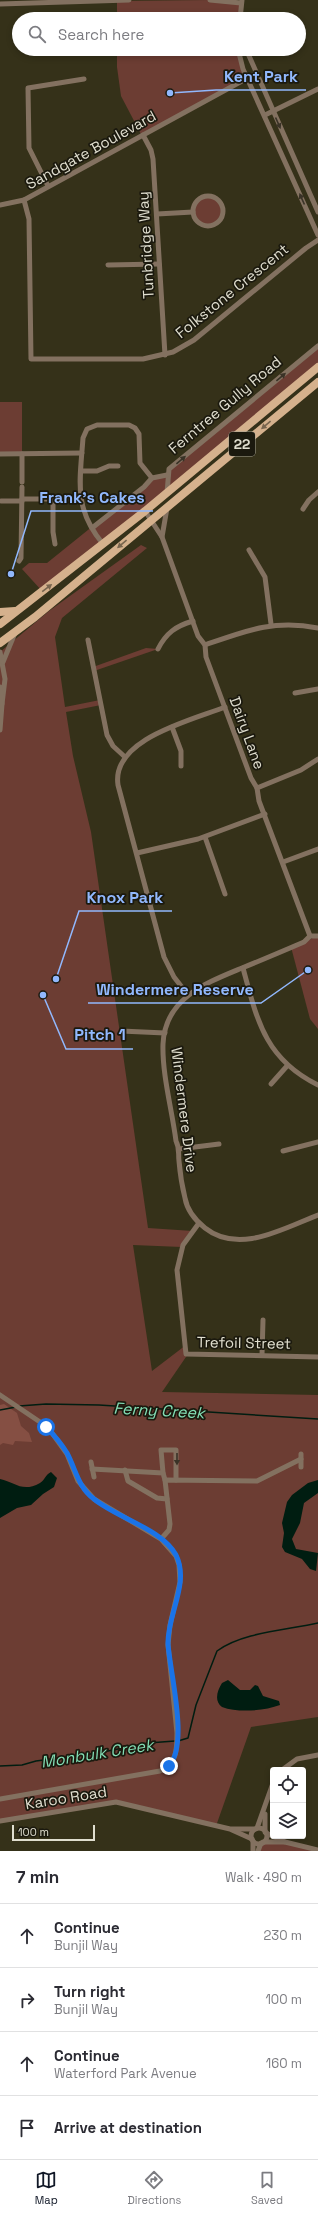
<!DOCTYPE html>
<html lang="en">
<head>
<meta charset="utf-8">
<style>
  :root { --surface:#fff; --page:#f7f7f7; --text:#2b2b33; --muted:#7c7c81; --line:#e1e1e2; --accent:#111827 }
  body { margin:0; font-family:"Space Grotesk",sans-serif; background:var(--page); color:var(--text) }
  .controls { position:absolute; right:12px; bottom:12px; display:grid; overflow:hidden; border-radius:4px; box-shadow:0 2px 6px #0003 }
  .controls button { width:36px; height:36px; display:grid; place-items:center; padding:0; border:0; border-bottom:1px solid var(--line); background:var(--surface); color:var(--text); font:20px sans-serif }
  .scale { position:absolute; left:12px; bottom:10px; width:83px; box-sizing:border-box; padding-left:4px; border:2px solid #e0decf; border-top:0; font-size:11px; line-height:14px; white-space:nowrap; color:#e0decf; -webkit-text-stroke:3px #1b190e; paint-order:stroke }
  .stop { position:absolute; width:12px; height:12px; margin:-9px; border:3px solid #1a73e8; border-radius:50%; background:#fff }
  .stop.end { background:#1a73e8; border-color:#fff; box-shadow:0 1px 4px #0008 }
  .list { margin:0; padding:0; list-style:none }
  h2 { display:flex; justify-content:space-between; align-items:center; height:52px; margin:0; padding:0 16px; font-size:17px }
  h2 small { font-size:13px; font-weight:400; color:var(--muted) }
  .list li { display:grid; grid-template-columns:26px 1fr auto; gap:12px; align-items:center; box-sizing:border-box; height:64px; padding:0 16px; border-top:1px solid var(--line) }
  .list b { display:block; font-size:15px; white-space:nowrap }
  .list p { margin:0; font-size:13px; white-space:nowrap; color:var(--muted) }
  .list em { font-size:13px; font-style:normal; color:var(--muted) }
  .icon { flex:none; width:22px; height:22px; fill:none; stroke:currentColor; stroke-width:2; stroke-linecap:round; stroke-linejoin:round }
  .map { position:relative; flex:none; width:318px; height:1851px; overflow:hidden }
  .search { position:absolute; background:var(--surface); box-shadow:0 2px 6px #0003; left:12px; right:12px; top:12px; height:44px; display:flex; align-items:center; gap:10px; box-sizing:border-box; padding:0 14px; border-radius:22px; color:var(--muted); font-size:15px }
  .sheet { height:308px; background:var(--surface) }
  nav { display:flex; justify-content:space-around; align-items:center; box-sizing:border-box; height:56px; border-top:1px solid var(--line); background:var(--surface); font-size:11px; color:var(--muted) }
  nav a { display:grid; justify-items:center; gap:2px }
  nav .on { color:var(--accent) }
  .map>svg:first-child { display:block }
  .green { fill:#6c3d33 }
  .forest { fill:#854f43 }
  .water { fill:#001d11 }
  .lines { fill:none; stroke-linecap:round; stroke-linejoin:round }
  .stream { stroke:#001d11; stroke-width:1.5 }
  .minor { stroke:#837160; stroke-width:5 }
  .primary { stroke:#d5b18d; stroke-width:8 }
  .oneway { fill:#3a3327 }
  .oneway2 { fill:#78654e }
  .route { stroke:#1a73e8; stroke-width:5 }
  .labels { text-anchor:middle; stroke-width:3.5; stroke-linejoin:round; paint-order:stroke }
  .shield { fill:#1b190e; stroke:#a5a395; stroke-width:1 }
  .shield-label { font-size:14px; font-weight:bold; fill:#e0decf }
  .street-label { font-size:15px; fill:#e0decf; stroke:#1b190e }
  .water-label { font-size:16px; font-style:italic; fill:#83deb5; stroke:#1b190e }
  .leader { fill:none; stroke:#91b8fd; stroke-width:1.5 }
  .callout-dot { fill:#91b8fd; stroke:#1b190e; stroke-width:1.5 }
  .callout-label { font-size:16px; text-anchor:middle; font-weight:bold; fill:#91b8fd; stroke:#1b190e; stroke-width:3.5; stroke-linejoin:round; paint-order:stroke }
</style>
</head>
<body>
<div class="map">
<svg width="318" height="1851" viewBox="0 0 318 1851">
  <rect width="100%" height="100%" fill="#353119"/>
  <g class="green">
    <path d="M210 0 241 3 240 19H117V1Z"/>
    <path d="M117 49H238L247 78 142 136 121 96 117 67Z"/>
    <circle cx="208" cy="211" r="15"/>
    <path d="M318 346V367L42 591 22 569 29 563H47L150 480 167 475 168 472Z"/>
    <rect x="0" y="402" width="22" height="52"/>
    <path d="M141 545 147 548 62 618 55 637 65 707 100 700 101 705 66 712 73 756 91 832 148 1228 193 1231 182 1247 133 1245 152 1371 186 1345 188 1354 162 1392 318 1395V1717L251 1727 216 1826 120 1803 0 1821V652L49 611Z"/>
    <path d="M146 648 158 649 94 671 93 667Z"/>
    <path d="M318 936V1029L310 1019 291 947Z"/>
    <path d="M285 1842 318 1851H258L261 1843Z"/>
  </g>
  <path class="forest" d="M4 1404 17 1413 21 1426 29 1433 32 1442 15 1441 13 1445 3 1443 0 1445V1405Z"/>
  <g class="water">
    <path d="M51 1472 57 1478 54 1487 43 1494 31 1505 17 1508 0 1518V1479C15 1482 22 1493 40 1483 45 1480 45 1475 51 1472Z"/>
    <path d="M318 1480V1493L304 1503 300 1523 292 1539 296 1549 318 1553 316 1571 310 1569 302 1559 285 1552 282 1547 284 1533 282 1523 287 1502 292 1495 308 1483Z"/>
    <path d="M228 1680 240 1690H250L255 1685 258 1686 263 1696 279 1701 280 1705C264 1711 238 1713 222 1707 214 1701 217 1691 222 1683Z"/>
  </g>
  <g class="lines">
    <g class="stream">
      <path d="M19 1406 46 1404 99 1405 318 1419"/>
      <path d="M0 1410 16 1407"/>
      <path d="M178 1741 188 1738 196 1705 217 1651C242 1632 288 1630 318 1623"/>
      <path d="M0 1766 22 1765 36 1761 98 1753 148 1743 175 1741"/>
    </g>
    <g class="minor">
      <path d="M210 0 241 3"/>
      <path d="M0 4 129 0"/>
      <path d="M240 19 242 0"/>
      <path d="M238 49 243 69 318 235"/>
      <path d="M246 49 318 212"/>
      <path d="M265 115 318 89"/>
      <path d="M143 135 151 150 153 159 165 355"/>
      <path d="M48 186 29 148 28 88 84 79"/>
      <circle cx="208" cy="211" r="15"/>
      <path d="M24 200 29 219 31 359H143L173 352 194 340 306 248 318 240"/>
      <path d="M0 205 24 200 255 74"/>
      <path d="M157 214 193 212"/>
      <path d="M108 265 159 264"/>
      <path d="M0 454 82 453"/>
      <path d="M81 471H97L109 466H118"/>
      <path d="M22 482V454"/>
      <path d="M167 493 169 469 318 346"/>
      <path d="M22 499H80"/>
      <path d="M53 499V532L55 544"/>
      <path d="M1 501H22"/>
      <path d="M303 509 309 500 318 492"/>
      <path d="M145 511 162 537 198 636 205 645 206 657 251 778 257 788 259 801 310 936"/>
      <path d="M92 528 144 487 152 478 167 475"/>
      <path d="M162 537 167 508"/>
      <path d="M103 544C73 508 80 481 83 438L87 429 97 425H129L135 428 139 434 140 463 152 478"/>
      <path d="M249 550 265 577 271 624"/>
      <path d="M19 561 21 558 22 487"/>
      <path d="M88 640 107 735 113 746 125 757"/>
      <path d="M205 645C245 631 274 619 318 628"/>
      <path d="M158 649C166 633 176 626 193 621"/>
      <path d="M0 652 5 679 2 704"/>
      <path d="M3 662 15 633"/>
      <path d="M0 687 2 704 0 730"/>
      <path d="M295 693 318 689"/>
      <path d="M172 727 181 751V766"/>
      <path d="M257 788 301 770 318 759"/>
      <path d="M205 837 225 894"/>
      <path d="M137 853 198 839 265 814"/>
      <path d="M283 862 318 849"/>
      <path d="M318 936H310L304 942C283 951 262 960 242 968 206 983 165 998 163 1044 162 1074 172 1110 176 1141 180 1149 178 1153 179 1161 180 1173 182 1186 185 1198 187 1210 195 1220 205 1228 239 1255 284 1228 318 1215"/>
      <path d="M243 968C257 1020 265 1059 318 1085"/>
      <path d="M188 995 174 977 164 957 118 785C111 739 192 720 225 707"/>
      <path d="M121 1031 165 1033"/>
      <path d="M271 1084 287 1066"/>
      <path d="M179 1149 219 1144"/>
      <path d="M283 1151 318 1142"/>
      <path d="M199 1223 183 1245 177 1270 186 1354 318 1357"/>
      <path d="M262 1355 263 1320"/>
      <path d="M0 1395 40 1422 52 1433 67 1454 78 1481 94 1499 161 1539 176 1556 179 1565 180 1582 170 1625 168 1645 177 1733C177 1749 177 1764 160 1771L0 1799"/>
      <path d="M301 1454V1467"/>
      <path d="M91 1462 94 1477"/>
      <path d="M92 1469 163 1473 165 1480"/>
      <path d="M125 1470 128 1481 157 1498 167 1499"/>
      <path d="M163 1473 161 1450H176V1480"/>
      <path d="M161 1539 169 1530 170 1524 165 1480 257 1481 301 1459"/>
      <path d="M282 1770 297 1759 318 1755"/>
      <path d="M265 1814V1832"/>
      <path d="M0 1821 116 1802 230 1829H255"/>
      <path d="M257 1828 273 1783"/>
      <circle cx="259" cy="1836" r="8"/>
      <path d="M232 1830 252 1839"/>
      <path d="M266 1833 285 1842 318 1850"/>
      <path d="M253 1841V1851"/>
      <path d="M263 1842H284"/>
      <path d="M258 1851 261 1843"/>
    </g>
    <g class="primary">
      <path d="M0 612 15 611"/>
      <path d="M0 624 145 511 318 367"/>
      <path d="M0 643 35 617 318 382"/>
    </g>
  </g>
  <defs><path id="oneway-solid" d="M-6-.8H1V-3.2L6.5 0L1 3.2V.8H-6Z"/></defs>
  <g class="oneway">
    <use href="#oneway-solid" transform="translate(278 123) rotate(66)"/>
    <use href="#oneway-solid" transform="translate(302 199) rotate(-114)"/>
    <use href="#oneway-solid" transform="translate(281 377) rotate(-40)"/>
    <use href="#oneway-solid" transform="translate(181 460) rotate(-40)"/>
    <use href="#oneway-solid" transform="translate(177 1459) rotate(90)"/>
  </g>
  <g class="oneway2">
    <use href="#oneway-solid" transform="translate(266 425) rotate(140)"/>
    <use href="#oneway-solid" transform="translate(122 544) rotate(140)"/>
    <use href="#oneway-solid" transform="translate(47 588) rotate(-37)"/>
  </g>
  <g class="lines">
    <path class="route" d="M46 1427C54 1435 61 1443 67 1453 76 1470 78 1487 94 1499 117 1518 162 1529 176 1555 190 1583 167 1615 168 1644 170 1673 189 1744 169 1766"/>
  </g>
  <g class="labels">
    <rect class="shield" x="229" y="432" width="26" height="24" rx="3"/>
    <g class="shield-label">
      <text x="242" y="449">22</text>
    </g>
    <g class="street-label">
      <text transform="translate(91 150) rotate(-29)" y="5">Sandgate Boulevard</text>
      <text transform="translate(146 245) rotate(-93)" y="5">Tunbridge Way</text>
      <text transform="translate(232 291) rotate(-39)" y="5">Folkstone Crescent</text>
      <text transform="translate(225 405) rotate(-40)" y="5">Ferntree Gully Road</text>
      <text transform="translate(247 733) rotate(70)" y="5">Dairy Lane</text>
      <text transform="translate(184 1110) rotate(83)" y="5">Windermere Drive</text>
      <text transform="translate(244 1343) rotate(1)" y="5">Trefoil Street</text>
      <text transform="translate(66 1798) rotate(-9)" y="5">Karoo Road</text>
    </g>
    <g class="water-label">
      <text transform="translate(159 1410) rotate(3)" y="6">Ferny Creek</text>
      <text transform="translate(97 1753) rotate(-9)" y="6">Monbulk Creek</text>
    </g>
  </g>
  <path class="leader" d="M170 93L216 90H306M11 574L31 511H153M56 979L79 911H172M308 970L261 1003H88M43 995L66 1049H133"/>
  <g class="callout-dot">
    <circle cx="170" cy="93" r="4"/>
    <circle cx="11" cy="574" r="4"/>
    <circle cx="56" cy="979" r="4"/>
    <circle cx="308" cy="970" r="4"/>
    <circle cx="43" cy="995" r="4"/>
  </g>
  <g class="callout-label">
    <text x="261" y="82">Kent Park</text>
    <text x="92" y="503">Frank's Cakes</text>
    <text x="125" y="903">Knox Park</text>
    <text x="175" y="995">Windermere Reserve</text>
    <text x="100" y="1040">Pitch 1</text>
  </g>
</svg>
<div class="controls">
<button><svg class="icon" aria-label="locate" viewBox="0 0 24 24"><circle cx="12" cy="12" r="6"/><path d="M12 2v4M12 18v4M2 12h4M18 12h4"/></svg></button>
<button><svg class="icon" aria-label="layers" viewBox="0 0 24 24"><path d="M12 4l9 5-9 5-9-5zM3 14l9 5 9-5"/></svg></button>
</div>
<div class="scale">100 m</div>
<div class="stop" style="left:46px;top:1427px"></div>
<div class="stop end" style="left:169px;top:1766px"></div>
<div class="search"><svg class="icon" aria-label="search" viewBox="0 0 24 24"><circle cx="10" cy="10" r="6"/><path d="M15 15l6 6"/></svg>Search here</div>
</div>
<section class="sheet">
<h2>7 min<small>Walk · 490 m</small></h2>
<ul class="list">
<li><svg class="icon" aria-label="ahead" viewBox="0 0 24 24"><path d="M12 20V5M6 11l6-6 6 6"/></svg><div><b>Continue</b><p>Bunjil Way</p></div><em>230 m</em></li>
<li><svg class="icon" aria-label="right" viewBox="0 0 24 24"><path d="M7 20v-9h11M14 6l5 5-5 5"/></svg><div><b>Turn right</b><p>Bunjil Way</p></div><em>100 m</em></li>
<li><svg class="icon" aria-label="ahead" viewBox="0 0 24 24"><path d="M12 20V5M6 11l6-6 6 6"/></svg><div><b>Continue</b><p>Waterford Park Avenue</p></div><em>160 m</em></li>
<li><svg class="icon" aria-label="arrive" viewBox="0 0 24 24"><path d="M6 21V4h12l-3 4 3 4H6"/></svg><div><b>Arrive at destination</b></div></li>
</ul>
</section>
<nav>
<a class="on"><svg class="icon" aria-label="map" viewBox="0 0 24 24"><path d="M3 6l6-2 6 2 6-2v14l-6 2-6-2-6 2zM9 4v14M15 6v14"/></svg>Map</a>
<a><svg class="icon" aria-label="directions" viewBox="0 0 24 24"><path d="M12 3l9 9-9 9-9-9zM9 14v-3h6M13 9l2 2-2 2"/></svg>Directions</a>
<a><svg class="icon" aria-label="saved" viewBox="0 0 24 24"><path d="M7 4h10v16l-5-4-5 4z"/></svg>Saved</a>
</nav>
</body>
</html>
